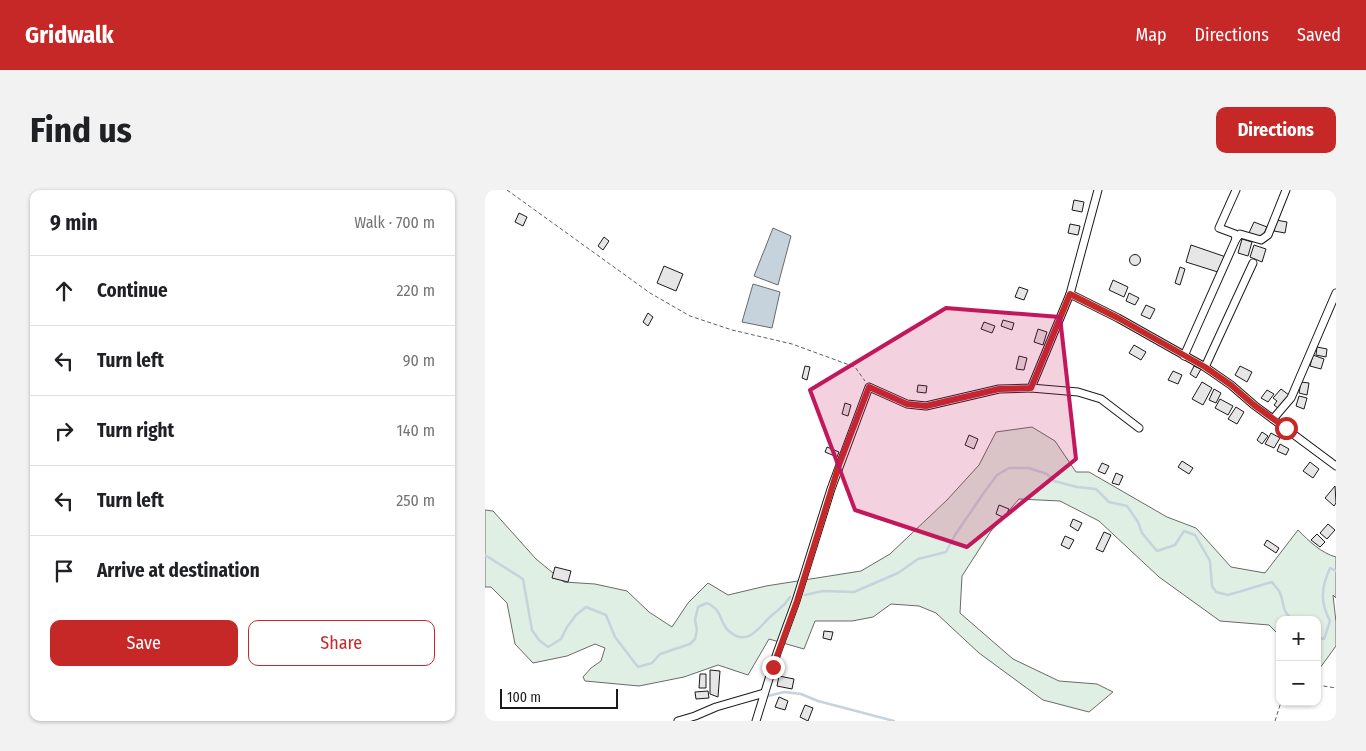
<!DOCTYPE html>
<html lang="en">
<head>
<meta charset="utf-8">
<style>
  :root { --surface:#fff; --page:#f2f2f2; --text:#202124; --muted:#757577; --line:#e0e0e0; --accent:#c62828 }
  body { margin:0; font-family:"Fira Sans Condensed",sans-serif; background:var(--page); color:var(--text) }
  .controls { position:absolute; right:15px; bottom:15px; display:grid; overflow:hidden; border-radius:10px; box-shadow:0 1px 4px #0004 }
  .controls button { width:45px; height:45px; display:grid; place-items:center; padding:0; border:0; border-bottom:1px solid var(--line); background:var(--surface); color:var(--text); font:25px sans-serif }
  .scale { position:absolute; left:15px; bottom:12px; width:118px; box-sizing:border-box; padding-left:5px; border:2px solid #1a1a1a; border-top:0; font-size:14px; line-height:18px; white-space:nowrap; color:#1a1a1a; -webkit-text-stroke:4px #fff; paint-order:stroke }
  .stop { position:absolute; width:15px; height:15px; margin:-11px; border:4px solid #c62828; border-radius:50%; background:#fff }
  .stop.end { background:#c62828; border-color:#fff; box-shadow:0 1px 5px #0008 }
  .list { margin:0; padding:0; list-style:none }
  h2 { display:flex; justify-content:space-between; align-items:center; height:65px; margin:0; padding:0 20px; font-size:21px }
  h2 small { font-size:16px; font-weight:400; color:var(--muted) }
  .list li { display:grid; grid-template-columns:32px 1fr auto; gap:15px; align-items:center; box-sizing:border-box; height:70px; padding:0 20px; border-top:1px solid var(--line) }
  .list b { display:block; font-size:19px; white-space:nowrap }
  .list em { font-size:16px; font-style:normal; color:var(--muted) }
  .actions { display:flex; gap:10px; padding:15px 20px }
  .actions a { flex:1; padding:11px 0; border:1px solid var(--accent); border-radius:10px; text-align:center; font-size:18px; color:var(--accent) }
  .actions .main { background:var(--accent); color:#fff }
  .icon { flex:none; width:28px; height:28px; fill:none; stroke:currentColor; stroke-width:2; stroke-linecap:round; stroke-linejoin:round }
  .map { position:relative; flex:none; width:851px; height:531px; overflow:hidden; border-radius:10px }
  header { display:flex; align-items:center; gap:30px; box-sizing:border-box; height:70px; padding:0 25px; background:var(--accent); color:#fff }
  header strong { font-size:24px }
  nav { display:flex; gap:28px; margin-inline-start:auto; font-size:18px }
  .intro { display:flex; align-items:center; justify-content:space-between; box-sizing:border-box; height:120px; padding:0 30px }
  h1 { margin:0; font-size:35px }
  .button { padding:12px 22px; border-radius:10px; background:var(--accent); color:#fff; font-size:18px; font-weight:700 }
  main { display:flex; gap:30px; padding:0 30px }
  aside { flex:1; background:var(--surface); border-radius:10px; box-shadow:0 1px 4px #0004 }
  .map>svg:first-child { display:block }
  .green { fill:#e0efe3; stroke:#6a6a6a }
  .water { fill:#c6d2dc; stroke:#6a6a6a }
  .lines { fill:none; stroke-linecap:round; stroke-linejoin:round }
  .stream { stroke:#c6d2dc; stroke-width:2.5 }
  .building { fill:#e6e6e6; stroke:#1a1a1a }
  .street-casing { stroke:#1a1a1a; stroke-width:9 }
  .path { stroke:#5f5f5f; stroke-width:1; stroke-dasharray:4 2.5; stroke-linecap:butt }
  .street { stroke:#fff; stroke-width:7 }
  .route { stroke:#c62828; stroke-width:6 }
  .marked { fill:#c2185b; fill-opacity:0.2; stroke:#c2185b; stroke-width:4; stroke-linejoin:round }
</style>
</head>
<body>
<header>
<strong>Gridwalk</strong>
<nav><a>Map</a><a>Directions</a><a>Saved</a></nav>
</header>
<div class="intro"><h1>Find us</h1><a class="button">Directions</a></div>
<main>
<aside>
<h2>9 min<small>Walk · 700 m</small></h2>
<ul class="list">
<li><svg class="icon" aria-label="ahead" viewBox="0 0 24 24"><path d="M12 20V5M6 11l6-6 6 6"/></svg><div><b>Continue</b></div><em>220 m</em></li>
<li><svg class="icon" aria-label="left" viewBox="0 0 24 24"><path d="M17 20v-9H6M10 6l-5 5 5 5"/></svg><div><b>Turn left</b></div><em>90 m</em></li>
<li><svg class="icon" aria-label="right" viewBox="0 0 24 24"><path d="M7 20v-9h11M14 6l5 5-5 5"/></svg><div><b>Turn right</b></div><em>140 m</em></li>
<li><svg class="icon" aria-label="left" viewBox="0 0 24 24"><path d="M17 20v-9H6M10 6l-5 5 5 5"/></svg><div><b>Turn left</b></div><em>250 m</em></li>
<li><svg class="icon" aria-label="arrive" viewBox="0 0 24 24"><path d="M6 21V4h12l-3 4 3 4H6"/></svg><div><b>Arrive at destination</b></div></li>
</ul>
<div class="actions"><a class="main">Save</a><a>Share</a></div>
</aside>
<div class="map">
<svg width="851" height="531" viewBox="0 0 851 531">
  <rect width="100%" height="100%" fill="#fff"/>
  <path class="green" d="M547 237 570 251 591 282H604L682 327 711 338 746 377 780 383 813 340C824 351 836 363 851 367V408L848 405 851 432V456L832 482V430H795V446L784 435 735 431 674 387 614 331 575 311 534 309 506 341 477 386 475 423 528 469 574 491 612 494 628 502 604 522 558 510 494 463 451 423 434 416 406 414 388 427 367 431H330L319 459 284 449 263 485 233 475 199 487 154 496 100 491 98 487 106 478 116 471 120 458 110 454 82 466 48 473 30 454 22 413 6 397H0V320L8 321 51 369 79 392 110 394 142 401 164 422 187 437 203 413 223 393 243 405 281 396 376 381 405 364 462 310 494 275 511 242Z"/>
  <g class="water">
    <path d="M288 38 306 46 293 95 269 86Z"/>
    <path d="M268 94 295 102 287 138 257 132Z"/>
  </g>
  <g class="lines">
    <g class="stream">
      <path d="M0 365 38 389 47 440 54 450 63 457 76 449 82 437 91 425 101 417 121 425 130 447 153 477 167 473 175 464 205 454 210 449 212 440 210 430 213 417 222 413C240 422 233 433 245 442 263 457 274 437 286 426 295 418 298 418 305 407"/>
      <path d="M320 405 338 401 369 402 413 383 433 369 461 362 470 345 498 304 512 285 524 278H544L562 284 569 291 592 297 611 299 624 312 642 316 653 332 657 343 672 361 690 355 699 341 710 345 725 371 727 396 731 402 743 405 787 392C789 395 792 398 794 401 801 413 794 419 808 430"/>
      <path d="M832 447 839 449 845 431C835 412 836 398 845 378L851 381"/>
      <path d="M263 511 299 502 316 504 333 511 409 531"/>
    </g>
  </g>
  <g class="building">
    <path d="M589 10 599 12 597 22 587 20Z"/>
    <path d="M34 23 42 27 38 36 30 32Z"/>
    <path d="M791 30 802 32 800 43 789 41Z"/>
    <path d="M769 32 782 37 776 50 763 45Z"/>
    <path d="M585 34 595 36 593 45 583 43Z"/>
    <path d="M119 47 124 51 118 60 113 56Z"/>
    <path d="M757 49 767 52 763 66 753 63Z"/>
    <path d="M706 55 741 67 736 83 701 72Z"/>
    <path d="M769 55 781 59 777 72 765 67Z"/>
    <circle cx="650" cy="70" r="5.5"/>
    <path d="M179 76 198 84 191 101 172 93Z"/>
    <path d="M695 77 700 79 695 95 690 93Z"/>
    <path d="M628 90 643 97 639 107 624 100Z"/>
    <path d="M534 97 543 100 539 110 530 107Z"/>
    <path d="M644 103 654 108 650 115 641 111Z"/>
    <path d="M661 115 670 119 665 129 656 125Z"/>
    <path d="M163 123 168 127 163 136 158 132Z"/>
    <path d="M518 130 529 133 527 140 516 136Z"/>
    <path d="M499 132 510 136 507 143 496 139Z"/>
    <path d="M553 139 562 142 558 155 549 152Z"/>
    <path d="M649 155 661 162 656 170 644 163Z"/>
    <path d="M832 157 842 159 841 167 831 165Z"/>
    <path d="M828 165 839 169 836 179 825 176Z"/>
    <path d="M534 166 542 168 539 180 531 179Z"/>
    <path d="M320 176 325 177 322 190 317 188Z"/>
    <path d="M709 176 716 179 711 188 705 184Z"/>
    <path d="M755 176 767 182 762 192 750 185Z"/>
    <path d="M688 181 697 185 693 194 683 190Z"/>
    <path d="M717 192 727 198 718 215 707 209Z"/>
    <path d="M816 192 824 193 822 205 814 203Z"/>
    <path d="M433 195 442 196 441 203 432 202Z"/>
    <path d="M729 199 736 203 731 213 724 210Z"/>
    <path d="M796 199 804 205 794 219 789 215 792 211 788 208Z"/>
    <path d="M782 200 789 204 783 212 776 208Z"/>
    <path d="M814 206 822 208 819 219 811 216Z"/>
    <path d="M735 209 748 216 743 225 730 218Z"/>
    <path d="M360 213 366 215 363 226 357 224Z"/>
    <path d="M751 217 759 222 752 234 743 229Z"/>
    <path d="M777 242 783 246 777 254 772 250Z"/>
    <path d="M786 243 795 248 789 258 780 254Z"/>
    <path d="M484 245 493 249 489 259 480 255Z"/>
    <path d="M795 254 804 259 801 265 792 261Z"/>
    <path d="M342 257 354 262 352 267 340 262Z"/>
    <path d="M697 271 708 278 704 284 693 277Z"/>
    <path d="M825 272 834 279 828 288 818 281Z"/>
    <path d="M617 273 624 276 620 284 613 281Z"/>
    <path d="M631 283 638 286 634 295 627 293Z"/>
    <path d="M850 296 851 313 849 316 840 308Z"/>
    <path d="M514 315 524 319 520 328 511 324Z"/>
    <path d="M588 329 597 333 593 341 585 336Z"/>
    <path d="M843 334 850 340 842 349 835 343Z"/>
    <path d="M619 342 626 345 618 362 611 359Z"/>
    <path d="M832 344 840 352 835 357 826 350Z"/>
    <path d="M580 346 589 350 584 359 576 355Z"/>
    <path d="M782 350 794 358 791 363 779 355Z"/>
    <path d="M70 377 86 381 83 392 67 388Z"/>
    <path d="M339 441 348 442 346 450 338 448Z"/>
    <path d="M225 480 235 481 233 507 225 504Z"/>
    <path d="M215 484H221V498H214Z"/>
    <path d="M294 486 309 489 307 499 292 496Z"/>
    <path d="M223 501 224 508 211 509 210 502Z"/>
    <path d="M294 507 303 511 300 520 290 517Z"/>
    <path d="M320 515 328 518 323 531 315 527Z"/>
  </g>
  <g class="lines">
    <g class="street-casing">
      <g id="street">
        <path d="M751 49 755 44 776 50 783 45 801 0"/>
        <path d="M585 104 613 0"/>
        <path d="M699 166 751 49 750 44 734 38 751 0"/>
        <path d="M720 177 768 73"/>
        <path d="M546 198 593 202 616 209 654 238"/>
        <path d="M788 229 806 208 851 103"/>
        <path d="M193 531 210 526 231 517 279 503"/>
        <path d="M271 531 292 463 311 411 346 299 384 197 422 214 441 216 514 199 546 198 585 104 633 128 720 177 746 195 769 215 851 276"/>
      </g>
    </g>
    <g class="path">
      <path d="M22 0 165 103 205 126 247 140 307 154 370 177 380 191"/>
      <path d="M832 495 851 498"/>
      <path d="M790 531 796 512"/>
    </g>
    <use href="#street" class="street"/>
  </g>
  <g class="lines">
    <path class="route" d="M288 477 312 411 354 275 384 197 422 214 441 216 514 199 546 198 585 104 633 128 720 177 746 195 769 215 801 238"/>
  </g>
  <path class="marked" d="M461 118 575 127 591 269 482 357 370 320 325 200Z"/>
</svg>
<div class="controls">
<button>+</button>
<button>−</button>
</div>
<div class="scale">100 m</div>
<div class="stop" style="left:801px;top:238px"></div>
<div class="stop end" style="left:288px;top:477px"></div>
</div>
</main>
</body>
</html>
